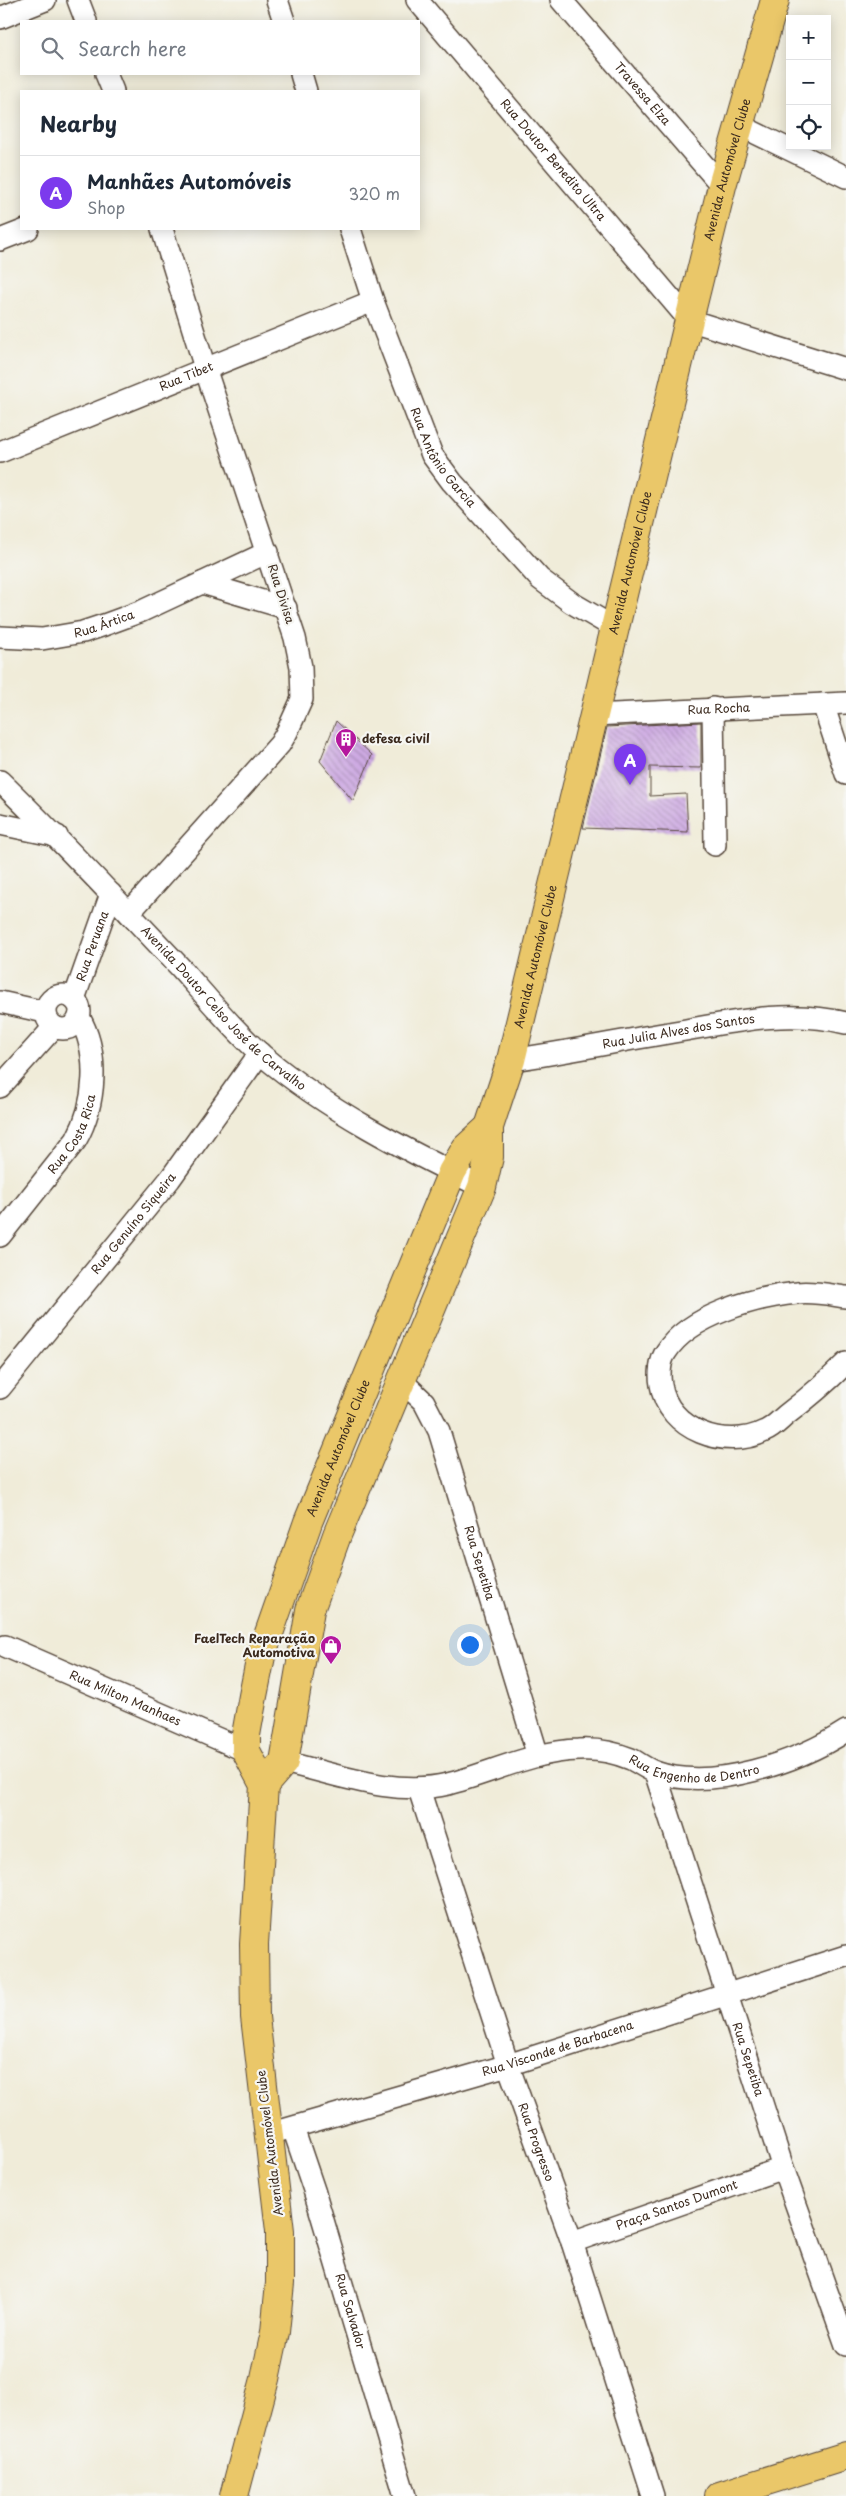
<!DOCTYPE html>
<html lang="en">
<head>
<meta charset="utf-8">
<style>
  :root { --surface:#fff; --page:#f2f2f3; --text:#1f2937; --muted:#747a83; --line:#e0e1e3; --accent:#7c3aed }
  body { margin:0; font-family:"Playpen Sans",sans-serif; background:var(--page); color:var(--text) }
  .controls { position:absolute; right:15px; top:15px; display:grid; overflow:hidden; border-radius:0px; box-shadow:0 2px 12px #0003 }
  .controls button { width:45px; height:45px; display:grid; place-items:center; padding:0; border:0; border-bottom:1px solid var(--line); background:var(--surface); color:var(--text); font:25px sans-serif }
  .you { position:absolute; left:469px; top:1644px; width:18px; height:18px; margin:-12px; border:4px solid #fff; border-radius:50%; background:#1a73e8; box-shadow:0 0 0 8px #1a73e833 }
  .badge { display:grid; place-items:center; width:32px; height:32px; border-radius:50%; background:var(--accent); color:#fff; font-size:16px; font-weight:700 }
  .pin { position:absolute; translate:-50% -41px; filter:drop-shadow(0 1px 2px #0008) }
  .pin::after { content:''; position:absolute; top:26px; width:18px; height:15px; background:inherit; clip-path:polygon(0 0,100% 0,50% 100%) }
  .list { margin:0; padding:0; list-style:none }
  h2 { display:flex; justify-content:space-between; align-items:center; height:65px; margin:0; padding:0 20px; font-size:21px }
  h2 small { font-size:16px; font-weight:400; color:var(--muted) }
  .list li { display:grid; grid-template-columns:32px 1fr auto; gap:15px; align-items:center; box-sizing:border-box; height:75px; padding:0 20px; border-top:1px solid var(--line) }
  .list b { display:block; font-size:19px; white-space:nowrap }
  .list p { margin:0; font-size:16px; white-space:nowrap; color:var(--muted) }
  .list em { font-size:16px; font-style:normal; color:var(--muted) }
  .icon { flex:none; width:28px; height:28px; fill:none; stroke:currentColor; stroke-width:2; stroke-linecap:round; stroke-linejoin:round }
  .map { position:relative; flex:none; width:846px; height:2496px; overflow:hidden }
  .search { position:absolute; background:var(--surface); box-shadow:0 2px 12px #0003; left:20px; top:20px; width:400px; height:55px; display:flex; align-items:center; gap:12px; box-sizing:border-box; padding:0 18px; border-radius:0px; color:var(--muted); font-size:19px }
  .panel { position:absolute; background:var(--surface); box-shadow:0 2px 12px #0003; left:20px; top:90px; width:400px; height:140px; border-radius:0px }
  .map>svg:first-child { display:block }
  .building { fill:url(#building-back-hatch) }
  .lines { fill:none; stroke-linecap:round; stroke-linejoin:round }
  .minor-casing { stroke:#56473a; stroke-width:24 }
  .major-casing { stroke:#56473a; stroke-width:30 }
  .minor { stroke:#fff; stroke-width:21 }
  .major { stroke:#eac769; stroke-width:28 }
  .labels { text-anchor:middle; stroke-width:4.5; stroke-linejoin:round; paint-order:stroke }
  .street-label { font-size:12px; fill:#3b2a1e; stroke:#f6f6f2 }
  .poi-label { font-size:12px; font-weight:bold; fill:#3b2a1e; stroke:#f6f6f2; text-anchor:start }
</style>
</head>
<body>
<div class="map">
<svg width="846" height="2496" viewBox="0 0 846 2496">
  <defs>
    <pattern id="building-back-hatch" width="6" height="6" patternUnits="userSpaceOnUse" patternTransform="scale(1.25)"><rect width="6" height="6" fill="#ceaae3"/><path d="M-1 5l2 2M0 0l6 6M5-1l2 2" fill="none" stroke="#a88bb7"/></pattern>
  </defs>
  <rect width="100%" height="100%" fill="#f6f6f2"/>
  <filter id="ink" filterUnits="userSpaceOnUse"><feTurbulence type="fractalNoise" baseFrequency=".02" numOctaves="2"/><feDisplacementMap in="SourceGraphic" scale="10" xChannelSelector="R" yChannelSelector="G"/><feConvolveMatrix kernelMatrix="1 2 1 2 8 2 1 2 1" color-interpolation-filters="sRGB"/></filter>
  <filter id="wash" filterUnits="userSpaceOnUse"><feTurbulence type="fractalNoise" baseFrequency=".0096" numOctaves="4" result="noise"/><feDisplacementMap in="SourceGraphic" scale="20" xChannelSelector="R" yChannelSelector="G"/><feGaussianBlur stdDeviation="1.12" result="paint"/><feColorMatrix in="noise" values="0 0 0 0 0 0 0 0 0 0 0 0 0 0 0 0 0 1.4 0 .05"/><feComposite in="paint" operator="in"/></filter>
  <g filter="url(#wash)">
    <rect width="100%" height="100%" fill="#f0ecd9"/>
    <g id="blocks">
      <g class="building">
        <path d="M336 721 372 755 353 801 320 761Z"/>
        <path d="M701 722V768L650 767V796L686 794 688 832 583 828 607 727Z"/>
      </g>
    </g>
  </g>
  <g filter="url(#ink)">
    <use href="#blocks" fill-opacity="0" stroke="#56473a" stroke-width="1"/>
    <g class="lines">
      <g class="minor-casing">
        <g id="minor">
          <path d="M78 0 86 21"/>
          <path d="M277 0 284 21"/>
          <path id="s1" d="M417 0 689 320 846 369"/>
          <path id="s2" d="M561 0 722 186"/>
          <path d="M0 18 45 0"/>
          <path d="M106 74 113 91"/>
          <path d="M301 74 306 91"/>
          <path d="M739 125 846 177"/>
          <path id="s3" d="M350 229 373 301 432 455 452 482 540 579 572 603 615 628"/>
          <path d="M0 240 28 229"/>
          <path id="s4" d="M0 452 373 301"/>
          <path d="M202 583 286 608"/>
          <path id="s5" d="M0 637 42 639 83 632 104 625 142 611 268 552"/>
          <path d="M823 704 846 774"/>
          <path d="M713 708 715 845"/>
          <path id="s6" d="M593 715 846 703"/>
          <path id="s7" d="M0 781C62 841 120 904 179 966 204 994 234 1031 262 1055 327 1110 406 1150 482 1187"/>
          <path d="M0 824 57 836"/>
          <path d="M129 913 280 744 287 732 302 699 301 667 295 638 205 368 162 229"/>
          <circle cx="63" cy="1012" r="17"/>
          <path id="s8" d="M74 999 111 894"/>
          <path d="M0 1002 45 1012"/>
          <path id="s9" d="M511 1060C568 1052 624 1040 680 1031 736 1021 790 1009 846 1023"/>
          <path d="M0 1087 54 1027"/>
          <path id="s10" d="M0 1236 76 1140C96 1104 100 1053 79 1017"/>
          <path d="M846 1297C831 1295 813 1291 797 1293 757 1297 689 1315 666 1352 660 1360 659 1375 661 1385 668 1430 725 1451 765 1431 773 1428 780 1420 786 1415 807 1399 827 1382 846 1363"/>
          <path id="s11" d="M402 1381 424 1402 439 1431 538 1756"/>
          <path id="s12" d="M0 1388 170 1179 260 1053"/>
          <path id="s13" d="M5 1646 246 1751"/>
          <path id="s14" d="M284 1762C335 1774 395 1797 448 1784 491 1773 534 1751 579 1750 596 1749 616 1753 631 1759 639 1763 647 1769 655 1772 712 1792 798 1762 846 1731"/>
          <path id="s15" d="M655 1772 783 2168 846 2345"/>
          <path id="s16" d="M419 1789 508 2065 572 2242 653 2496"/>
          <path id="s17" d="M293 2128 314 2190 405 2496"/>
          <path id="s18" d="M269 2134 508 2065 846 1956"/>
          <path id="s19" d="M572 2242 783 2168"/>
        </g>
      </g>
      <g class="major-casing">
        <g id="major">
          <path id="s20" d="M264 1785 284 1762 310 1610 337 1535 482 1187 489 1157V1127L511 1060 689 320 722 186 775 0"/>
          <path id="s21" d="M234 2496 265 2379 275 2332 280 2283V2231L255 2017 254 1944 264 1785 246 1751V1735L253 1696 261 1656 308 1522 452 1172 466 1148 489 1127"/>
          <path d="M719 2496 846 2456"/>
        </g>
      </g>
      <use href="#minor" class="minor"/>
      <use href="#major" class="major"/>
    </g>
  </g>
  <defs>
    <g id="building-pin" transform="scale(1.125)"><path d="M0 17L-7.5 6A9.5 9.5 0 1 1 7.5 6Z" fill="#b5179e" stroke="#f6f6f2"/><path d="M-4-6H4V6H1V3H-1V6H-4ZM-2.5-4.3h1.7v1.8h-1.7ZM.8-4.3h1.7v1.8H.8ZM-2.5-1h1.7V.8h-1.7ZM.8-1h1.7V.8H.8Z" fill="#fff"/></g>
    <g id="shop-pin" transform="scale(1.125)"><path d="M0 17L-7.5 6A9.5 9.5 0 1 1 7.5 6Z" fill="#b5179e" stroke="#f6f6f2"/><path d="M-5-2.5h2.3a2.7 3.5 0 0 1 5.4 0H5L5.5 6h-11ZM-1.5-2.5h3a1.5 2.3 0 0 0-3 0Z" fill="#fff"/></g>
  </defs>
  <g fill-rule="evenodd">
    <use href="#building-pin" x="346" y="739"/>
    <use href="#shop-pin" x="331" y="1646"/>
  </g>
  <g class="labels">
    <g class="street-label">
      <text dy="4" stroke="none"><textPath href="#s2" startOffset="124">Travessa Elza</textPath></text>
      <text dy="4" stroke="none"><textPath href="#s1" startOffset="210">Rua Doutor Benedito Ultra</textPath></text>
      <text dy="4" stroke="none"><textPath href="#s20" startOffset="1689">Avenida Automóvel Clube</textPath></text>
      <text dy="4" stroke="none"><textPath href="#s4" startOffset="201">Rua Tibet</textPath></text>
      <text dy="4" stroke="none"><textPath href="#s3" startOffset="248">Rua Antônio Garcia</textPath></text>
      <text dy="4" stroke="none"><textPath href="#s20" startOffset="1284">Avenida Automóvel Clube</textPath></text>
      <text transform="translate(281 594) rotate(72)" y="4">Rua Divisa</text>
      <text dy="4" stroke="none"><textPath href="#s5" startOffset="106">Rua Ártica</textPath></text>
      <text dy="4" stroke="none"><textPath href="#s6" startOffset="126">Rua Rocha</textPath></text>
      <text dy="4" stroke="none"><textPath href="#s8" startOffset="56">Rua Peruana</textPath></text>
      <text dy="4" stroke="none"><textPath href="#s20" startOffset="879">Avenida Automóvel Clube</textPath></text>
      <text dy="4" stroke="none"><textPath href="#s7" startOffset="319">Avenida Doutor Celso José de Carvalho</textPath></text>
      <text dy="4" stroke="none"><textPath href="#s9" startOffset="170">Rua Julia Alves dos Santos</textPath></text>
      <text dy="4" stroke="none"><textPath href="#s10" startOffset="126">Rua Costa Rica</textPath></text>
      <text dy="4" stroke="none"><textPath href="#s12" startOffset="212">Rua Genuíno Siqueira</textPath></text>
      <text dy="4" stroke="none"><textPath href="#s21" startOffset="1075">Avenida Automóvel Clube</textPath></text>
      <text dy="4" stroke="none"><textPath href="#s11" startOffset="201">Rua Sepetiba</textPath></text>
      <text dy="4" stroke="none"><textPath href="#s13" startOffset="131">Rua Milton Manhaes</textPath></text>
      <text dy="4" stroke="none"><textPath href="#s14" startOffset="422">Rua Engenho de Dentro</textPath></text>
      <text dy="4" stroke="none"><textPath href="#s18" startOffset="301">Rua Visconde de Barbacena</textPath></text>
      <text dy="4" stroke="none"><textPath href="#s15" startOffset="302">Rua Sepetiba</textPath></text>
      <text dy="4" stroke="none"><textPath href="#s16" startOffset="372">Rua Progresso</textPath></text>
      <text transform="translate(270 2143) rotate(-97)" y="4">Avenida Automóvel Clube</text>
      <text dy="4" stroke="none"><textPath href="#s19" startOffset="111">Praça Santos Dumont</textPath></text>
      <text dy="4" stroke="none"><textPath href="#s17" startOffset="192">Rua Salvador</textPath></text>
    </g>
    <g class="poi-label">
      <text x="362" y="743">defesa civil</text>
      <text x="315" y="1643" text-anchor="end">FaelTech Reparação<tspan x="315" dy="14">Automotiva</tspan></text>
    </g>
  </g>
</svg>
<div class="controls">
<button>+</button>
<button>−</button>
<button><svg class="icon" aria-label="locate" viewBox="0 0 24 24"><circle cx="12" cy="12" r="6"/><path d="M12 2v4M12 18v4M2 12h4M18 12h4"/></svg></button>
</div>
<div class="you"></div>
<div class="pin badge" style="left:630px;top:785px">A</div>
<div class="search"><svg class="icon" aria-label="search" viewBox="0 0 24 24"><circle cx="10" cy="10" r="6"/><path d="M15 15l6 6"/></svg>Search here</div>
<section class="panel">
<h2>Nearby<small></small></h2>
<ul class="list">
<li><span class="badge">A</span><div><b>Manhães Automóveis</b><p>Shop</p></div><em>320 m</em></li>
</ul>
</section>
</div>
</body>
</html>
